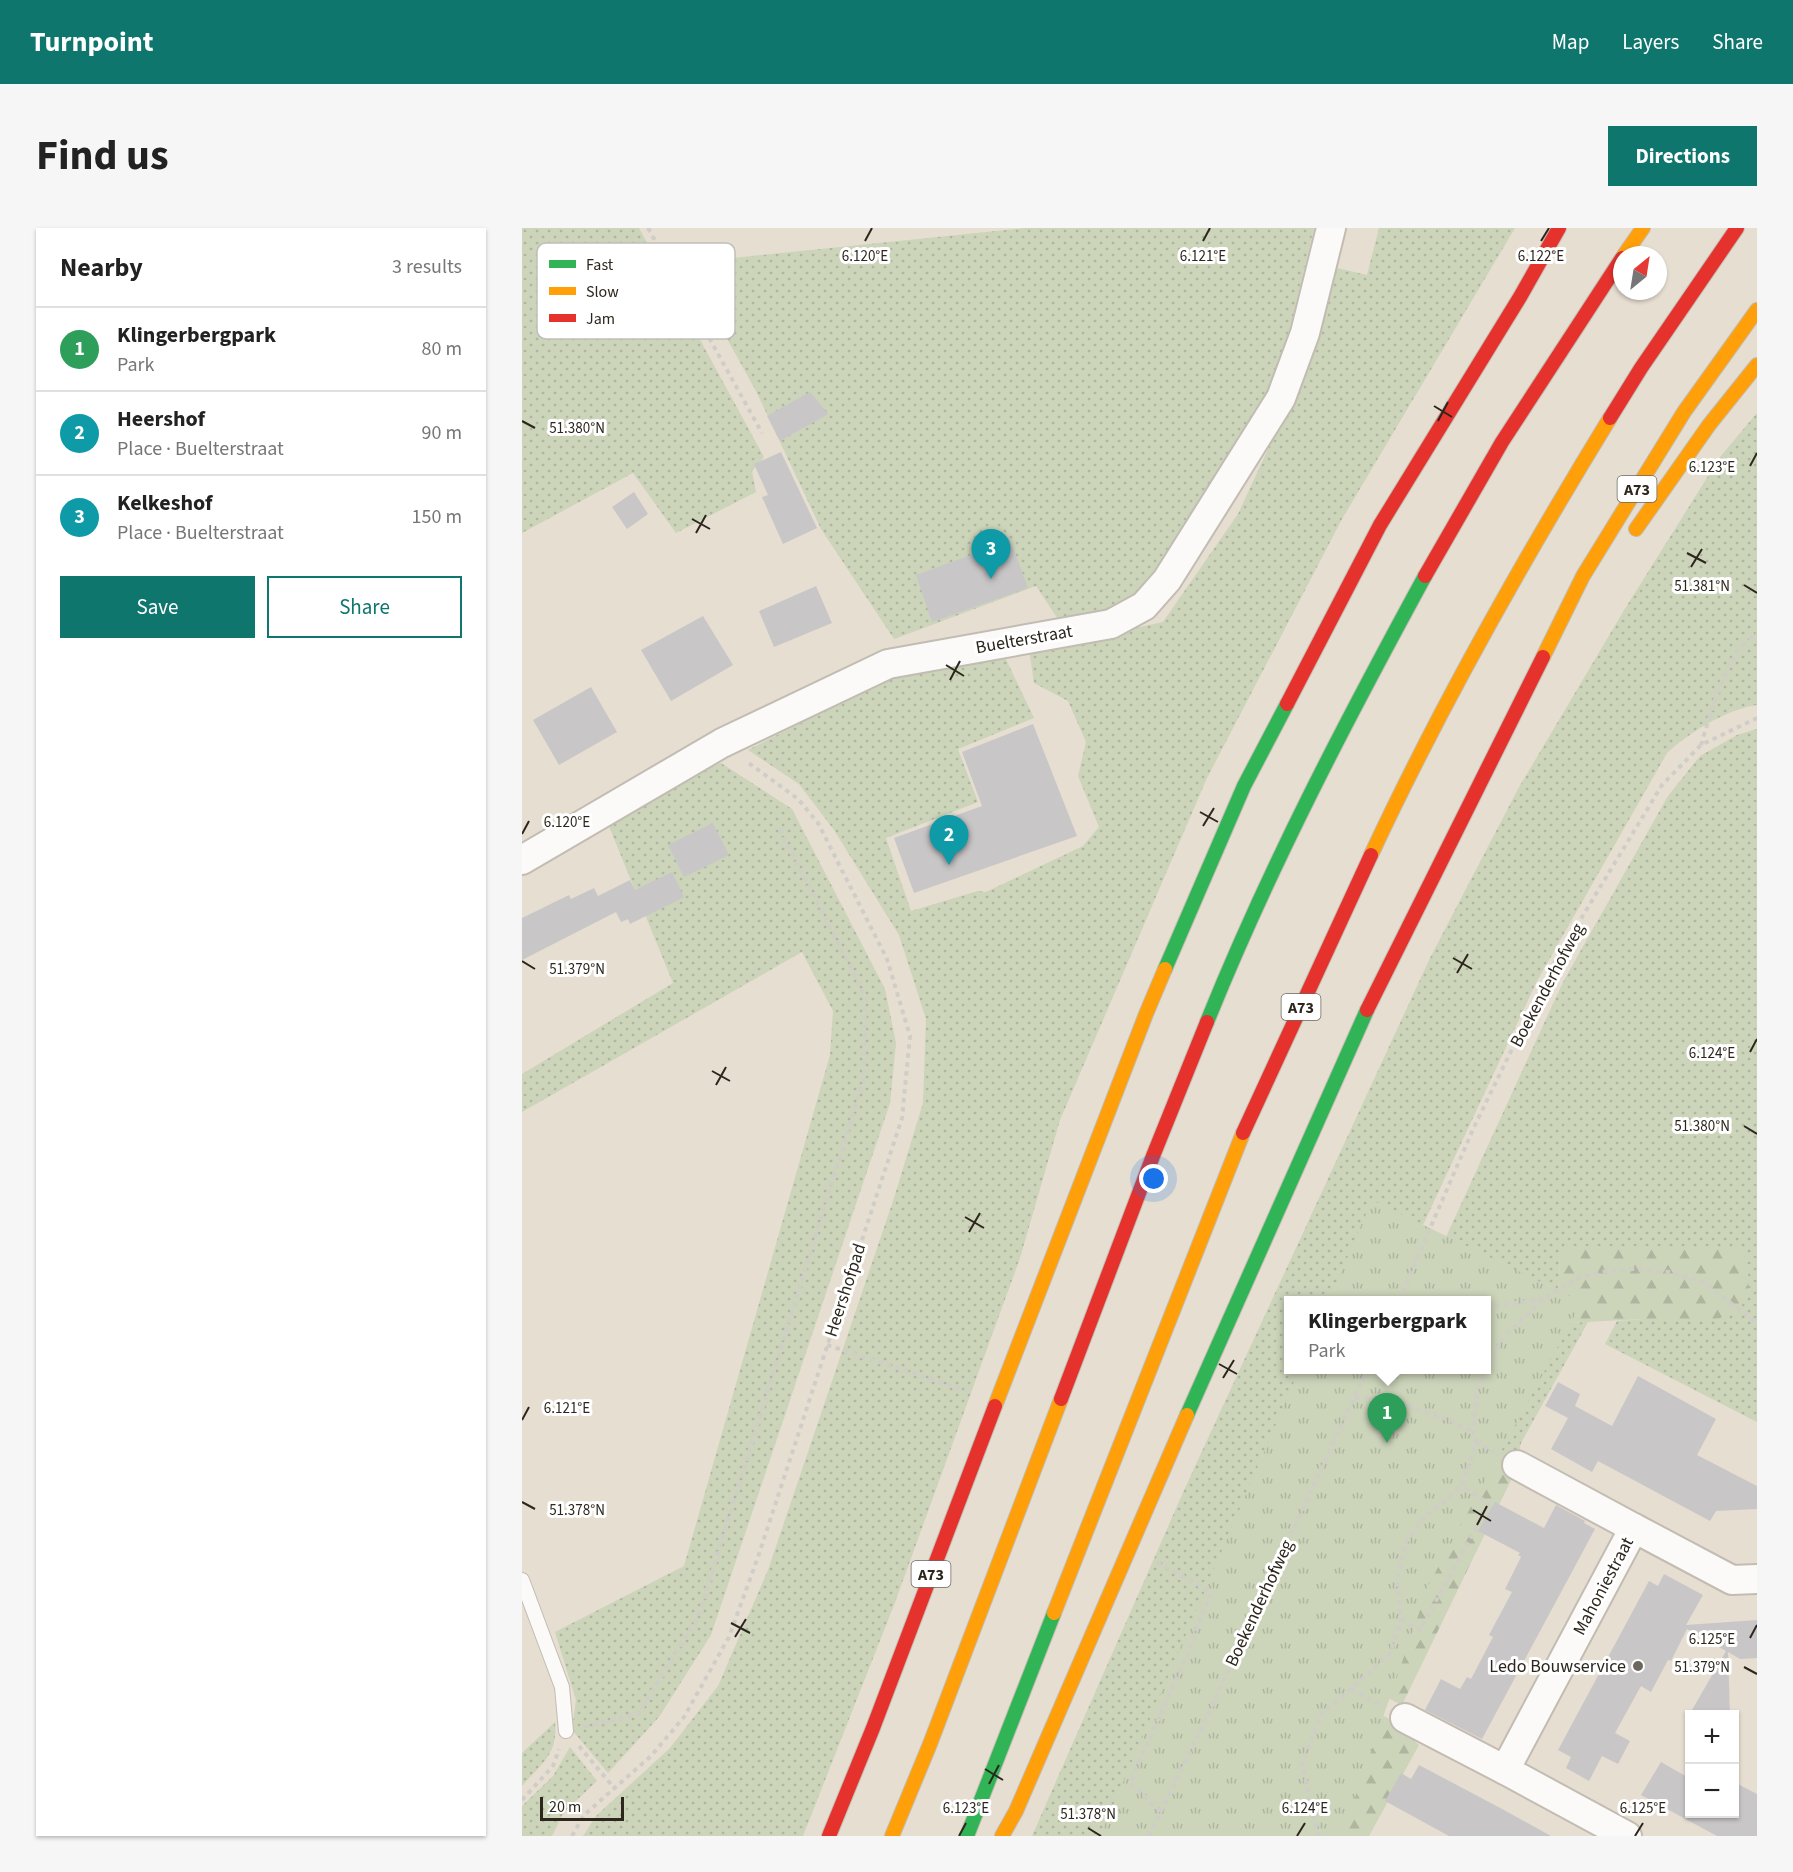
<!DOCTYPE html>
<html lang="en">
<head>
<meta charset="utf-8">
<style>
  :root { --surface:#fff; --page:#f6f6f6; --text:#222; --muted:#767676; --line:#e0e0e0; --accent:#0f766e }
  body { margin:0; font-family:"Source Sans 3",sans-serif; background:var(--page); color:var(--text) }
  .controls { position:absolute; right:18px; bottom:18px; display:grid; overflow:hidden; border-radius:0px; box-shadow:0 2px 4px #0004 }
  .controls button { width:54px; height:54px; display:grid; place-items:center; padding:0; border:0; border-bottom:2px solid var(--line); background:var(--surface); color:var(--text); font:30px sans-serif }
  .compass { position:absolute; left:1091px; top:18px; width:54px; height:54px; border-radius:50%; background:var(--surface); box-shadow:0 2px 4px #0004; rotate:30deg }
  .scale { position:absolute; left:18px; bottom:15px; width:84px; box-sizing:border-box; padding-left:6px; border:3px solid #2c261d; border-top:0; font-size:16px; line-height:21px; white-space:nowrap; color:#2c261d; -webkit-text-stroke:4px #fff; paint-order:stroke }
  .you { position:absolute; left:632px; top:951px; width:21px; height:21px; margin:-15px; border:4px solid #fff; border-radius:50%; background:#1a73e8; box-shadow:0 0 0 9px #1a73e833 }
  .badge { display:grid; place-items:center; width:39px; height:39px; border-radius:50%; background:var(--accent); color:#fff; font-size:20px; font-weight:700 }
  .pin { position:absolute; translate:-50% -50px; filter:drop-shadow(0 2px 3px #0008) }
  .pin::after { content:''; position:absolute; top:32px; width:21px; height:18px; background:inherit; clip-path:polygon(0 0,100% 0,50% 100%) }
  .popup { position:absolute; left:762px; top:1068px; width:207px; height:78px; box-sizing:border-box; display:grid; place-content:center; border-radius:0px; background:var(--surface); filter:drop-shadow(0 2px 4px #0005); font-size:20px; white-space:nowrap; color:var(--muted) }
  .popup b { font-size:22px; color:var(--text) }
  .popup::after { content:''; position:absolute; left:50%; top:100%; margin-left:-12px; border:12px solid transparent; border-top-color:var(--surface) }
  .list { margin:0; padding:0; list-style:none }
  h2 { display:flex; justify-content:space-between; align-items:center; height:78px; margin:0; padding:0 24px; font-size:26px }
  h2 small { font-size:20px; font-weight:400; color:var(--muted) }
  .list li { display:grid; grid-template-columns:39px 1fr auto; gap:18px; align-items:center; box-sizing:border-box; height:84px; padding:0 24px; border-top:2px solid var(--line) }
  .list b { display:block; font-size:22px; white-space:nowrap }
  .list p { margin:0; font-size:20px; white-space:nowrap; color:var(--muted) }
  .list em { font-size:20px; font-style:normal; color:var(--muted) }
  .actions { display:flex; gap:12px; padding:18px 24px }
  .actions a { flex:1; padding:14px 0; border:2px solid var(--accent); border-radius:0px; text-align:center; font-size:21px; color:var(--accent) }
  .actions .main { background:var(--accent); color:#fff }
  .map { position:relative; flex:none; width:1235px; height:1608px; overflow:hidden; border-radius:0px }
  header { display:flex; align-items:center; gap:36px; box-sizing:border-box; height:84px; padding:0 30px; background:var(--accent); color:#fff }
  header strong { font-size:28px }
  nav { display:flex; gap:33px; margin-inline-start:auto; font-size:21px }
  .intro { display:flex; align-items:center; justify-content:space-between; box-sizing:border-box; height:144px; padding:0 36px }
  h1 { margin:0; font-size:42px }
  .button { padding:15px 27px; border-radius:0px; background:var(--accent); color:#fff; font-size:21px; font-weight:700 }
  main { display:flex; gap:36px; padding:0 36px }
  aside { flex:1; background:var(--surface); border-radius:0px; box-shadow:0 2px 4px #0004 }
  .map>svg:first-child { display:block }
  .grass { fill:url(#grass-dots) }
  .forest { fill:url(#forest-firs) }
  .park { fill:url(#park-tufts) }
  .building { fill:#c9c6c8 }
  .lines { fill:none; stroke-linecap:round; stroke-linejoin:round }
  .lane-casing { stroke:#c2bcb2; stroke-width:16 }
  .street-casing { stroke:#c2bcb2; stroke-width:32 }
  .fast-casing { stroke:#c2bcb2; stroke-width:16 }
  .slow-casing { stroke:#c2bcb2; stroke-width:16 }
  .jam-casing { stroke:#c2bcb2; stroke-width:16 }
  .path { stroke:#d0cdc9; stroke-width:4; stroke-dasharray:4.5 4.5; stroke-linecap:butt }
  .lane { stroke:#fbfaf8; stroke-width:14 }
  .street { stroke:#fbfaf8; stroke-width:28 }
  .fast { stroke:#30b455; stroke-width:14 }
  .slow { stroke:#ff9f0a; stroke-width:14 }
  .jam { stroke:#e5322d; stroke-width:14 }
  .ticks { fill:none; stroke:#2c261d; stroke-width:2 }
  .poi-dot { fill:#6d665c; stroke:#fff; stroke-width:2 }
  .labels { text-anchor:middle; stroke-width:6; stroke-linejoin:round; paint-order:stroke }
  .shield { fill:#fff; stroke:#6b6761; stroke-width:1.5 }
  .shield-label { font-size:16px; font-weight:bold; fill:#2c261d }
  .street-label { font-size:18px; fill:#2c261d; stroke:#fff }
  .poi-label { font-size:18px; fill:#2c261d; stroke:#fff; text-anchor:end }
  .key { fill:#fff; stroke:#c0bebb; stroke-width:1.5 }
  .key-label { font-size:16px; fill:#2c261d }
  .ticks-label { font-size:15px; text-anchor:middle; fill:#2c261d; stroke:#fff; stroke-width:6; stroke-linejoin:round; paint-order:stroke }
</style>
</head>
<body>
<header>
<strong>Turnpoint</strong>
<nav><a>Map</a><a>Layers</a><a>Share</a></nav>
</header>
<div class="intro"><h1>Find us</h1><a class="button">Directions</a></div>
<main>
<aside>
<h2>Nearby<small>3 results</small></h2>
<ul class="list">
<li><span class="badge" style="background:#2e9e5b">1</span><div><b>Klingerbergpark</b><p>Park</p></div><em>80 m</em></li>
<li><span class="badge" style="background:#0f9aa8">2</span><div><b>Heershof</b><p>Place · Buelterstraat</p></div><em>90 m</em></li>
<li><span class="badge" style="background:#0f9aa8">3</span><div><b>Kelkeshof</b><p>Place · Buelterstraat</p></div><em>150 m</em></li>
</ul>
<div class="actions"><a class="main">Save</a><a>Share</a></div>
</aside>
<div class="map">
<svg width="1235" height="1608" viewBox="0 0 1235 1608">
  <defs>
    <pattern id="grass-dots" width="8" height="8" patternUnits="userSpaceOnUse" patternTransform="scale(1.5)"><rect width="8" height="8" fill="#ccd4ba"/><path d="M2 2h.1M6 6h.1" fill="none" stroke="#afb69f" stroke-width="1.8" stroke-linecap="round"/></pattern>
    <pattern id="forest-firs" width="22" height="20" patternUnits="userSpaceOnUse" patternTransform="scale(1.5)"><rect width="22" height="20" fill="#ccd4ba"/><path d="M5 1l3.5 6h-7zM16 11l3.5 6h-7z" fill="#afb69f"/></pattern>
    <pattern id="park-tufts" width="24" height="20" patternUnits="userSpaceOnUse" patternTransform="scale(1.5)"><rect width="24" height="20" fill="#ccd4ba"/><path d="M3 7l-1-3M5 7V3M7 7l1-3M15 17l-1-3M17 17v-4M19 17l1-3" fill="none" stroke="#afb69f"/></pattern>
  </defs>
  <rect width="100%" height="100%" fill="#e6ded1"/>
  <g class="grass">
    <path d="M0 0H117L242 229 230 243 234 264 154 305 111 245 0 305Z"/>
    <path d="M503 0H792L764 117 727 209 636 347 613 372 574 389 536 391 514 358 372 411 299 301 234 163 163 35Z"/>
    <path d="M857 0H993L820 291 685 550 538 892 498 1030 372 1377 281 1608H61L74 1588 148 1520 196 1458 246 1342 372 970 401 875 404 791 377 707 312 602 277 556 226 522 361 453 482 427 512 490 436 521 456 574 364 610 389 683 456 663 464 664 561 618 577 599 556 548 564 514 546 473 512 455 507 421 539 416 641 394 716 286 793 120 811 39 845 47Z"/>
    <path d="M1235 185V477C1204 481 1167 505 1145 525L1015 753 893 1014 912 1035 1041 754 1146 568 1178 528 1215 507 1235 501V1194L1083 1116 1095 1093 1122 1091 1037 1026 1038 1052 1033 1069 964 1072H766V1142H916L766 1608H510L663 1260 908 730 996 561 1101 384 1198 229Z"/>
    <path d="M199 535 270 581 363 761 374 815 368 875 189 1407 137 1489 86 1545 50 1502 54 1472 33 1404 162 1338 308 827 311 783 280 724 0 884V846L151 755 86 596 171 547Z"/>
    <path d="M1066 1094 999 1215 992 1246 965 1230 1044 1095Z"/>
    <path d="M33 1494C36 1527 20 1535 0 1558V1525Z"/>
    <path d="M48 1519 75 1553 42 1584 30 1608H0V1578L31 1548Z"/>
  </g>
  <path class="forest" d="M1047 1018 1210 1019 1221 1024C1229 1048 1229 1063 1216 1085L1189 1092 1122 1091 1044 1095 965 1230 992 1246 880 1477 860 1467 852 1484C861 1488 872 1492 879 1498 886 1504 890 1512 897 1517L847 1608H766L964 1142 1033 1069 1038 1052 1037 1026Z"/>
  <path class="park" d="M850 972 1060 1074 907 1356 820 1608H578L777 1142H964V1072H807Z"/>
  <g class="building">
    <path d="M288 164 306 186 258 213 245 188Z"/>
    <path d="M259 224 295 300 261 316 240 269 246 267 232 236Z"/>
    <path d="M112 264 126 286 105 301 90 279Z"/>
    <path d="M487 309 506 360 410 394 394 347 457 324 456 321Z"/>
    <path d="M294 358 310 395 252 419 237 383Z"/>
    <path d="M181 388 211 437 149 473 119 422Z"/>
    <path d="M69 459 95 504 37 537 11 492Z"/>
    <path d="M511 496 555 608 392 665 372 610 460 578 440 524Z"/>
    <path d="M191 595 207 627 162 649 146 617Z"/>
    <path d="M150 644 162 669 108 696 106 691 99 694 94 684 0 732V690L47 667 49 671 72 660 76 668 108 652 113 662Z"/>
    <path d="M1116 1148 1194 1191 1175 1227 1235 1258V1281L1194 1283 1188 1293 1076 1233 1070 1244 1029 1221 1046 1190 1023 1178 1036 1154 1058 1166 1053 1178 1090 1198Z"/>
    <path d="M973 1274 1022 1300 1034 1277 1063 1293 1062 1295 1073 1301 960 1511 903 1482 919 1451 938 1461 945 1449 949 1451 971 1409 967 1407 990 1364 983 1361 999 1329 996 1327 998 1325 956 1303Z"/>
    <path d="M1142 1346 1181 1367 1164 1397 1235 1392V1430L1218 1431 1206 1424 1208 1486H1185L1170 1482 1204 1423 1165 1401 1149 1433 1146 1432 1129 1464 1119 1458 1093 1505 1108 1513 1096 1536 1080 1528 1067 1553 1044 1540 1049 1529 1036 1522 1127 1353 1136 1358Z"/>
    <path d="M1139 1534 1167 1550V1586H1212V1554L1235 1566V1608H1195L1119 1567Z"/>
    <path d="M897 1537 982 1582 1029 1608H927L863 1573 879 1545 889 1551Z"/>
  </g>
  <g class="lines">
    <g class="lane-casing">
      <path id="lane" d="M0 1352 40 1459 44 1503"/>
    </g>
    <g class="street-casing">
      <g id="street">
        <path d="M0 632 200 515 366 436 589 396 622 378 645 352 759 170 783 105 809 0"/>
        <path d="M995 1237 1112 1300"/>
        <path d="M883 1490 983 1542"/>
        <path d="M1105 1608 983 1542 1112 1300 1210 1352 1235 1351"/>
      </g>
    </g>
    <g class="fast-casing">
      <g id="fast">
        <path d="M643 741 722 558 765 476"/>
        <path d="M685 794C747 640 824 493 903 348"/>
        <path d="M665 1187 845 782"/>
        <path d="M445 1608 532 1385"/>
      </g>
    </g>
    <g class="slow-casing">
      <g id="slow">
        <path d="M1102 27 1121 0"/>
        <path d="M1114 301 1187 197 1235 137"/>
        <path d="M1021 429 1061 348 1162 184 1235 82"/>
        <path d="M849 627C919 477 1001 332 1088 190"/>
        <path d="M473 1178 624 786 643 741"/>
        <path d="M532 1385 721 905"/>
        <path d="M370 1608 408 1516 539 1171"/>
        <path d="M480 1608 494 1583 665 1187"/>
      </g>
    </g>
    <g class="jam-casing">
      <g id="jam">
        <path d="M1088 190 1119 140 1215 0"/>
        <path d="M903 348 980 214 1100 30"/>
        <path d="M765 476 858 297 998 69 1037 0"/>
        <path d="M845 782 1021 429"/>
        <path d="M721 905 849 627"/>
        <path d="M539 1171 631 928 685 794"/>
        <path d="M307 1608 351 1500 473 1178"/>
      </g>
    </g>
    <g class="path">
      <path d="M126 0 240 205"/>
      <path d="M1179 517C1189 485 1204 421 1235 406"/>
      <path d="M877 1072 952 899 1031 737 1140 557 1179 517 1235 490"/>
      <path d="M878 1072 902 1070 924 1072"/>
      <path d="M964 1077 973 1078 1020 1071"/>
      <path d="M305 1117 445 1163"/>
      <path d="M833 1170H863L930 1193 951 1204"/>
      <path d="M954 1214 972 1224"/>
      <path d="M635 1334 689 1364 666 1425 608 1554 639 1584"/>
      <path d="M879 1392 898 1402 967 1276 940 1258"/>
      <path d="M829 1461 860 1478"/>
      <path d="M62 1499 116 1486 176 1390 342 850 343 768 257 600"/>
      <path d="M57 1518 93 1561"/>
      <path d="M0 1572 31 1538 37 1521"/>
      <path d="M50 1608 62 1587 129 1528 162 1489 207 1409 236 1329 380 890 388 808 365 731 296 595 276 571 224 533"/>
      <path d="M627 1608 682 1495 845 1142"/>
      <path d="M797 1608 788 1575 780 1534 800 1485 829 1461 868 1425 879 1392 875 1356 883 1315 904 1288 940 1258 954 1214 951 1204 955 1160 979 1112 1021 1071 1058 1049 1085 1043 1112 1041 1148 1044 1182 1055 1235 1095"/>
    </g>
    <use href="#lane" class="lane"/>
    <use href="#street" class="street"/>
    <use href="#fast" class="fast"/>
    <use href="#slow" class="slow"/>
    <use href="#jam" class="jam"/>
  </g>
  <path class="ticks" d="M343 13 350 0M681 13 688 0M1019 13 1027 0M912 178 930 189M0 193 13 200M916 193 926 174M1228 238 1235 225M170 291 188 301M174 305 184 287M1165 325 1184 335M1169 339 1180 321M1222 357 1235 365M424 437 442 448M428 452 438 433M678 584 696 594M681 598 692 580M0 606 7 593M931 730 950 741M0 733 13 741M935 745 946 726M1228 824 1235 811M190 843 208 853M194 857 204 839M1222 898 1235 906M443 989 462 1000M447 1004 458 985M697 1136 715 1146M701 1150 712 1132M0 1192 7 1179M0 1274 13 1281M951 1282 969 1293M955 1297 965 1278M209 1395 228 1405M213 1409 224 1391M1228 1410 1235 1397M1222 1439 1235 1446M463 1541 481 1552M467 1556 477 1537M566 1600 579 1608M437 1608 444 1595M775 1608 783 1595M1113 1608 1121 1595"/>
  <circle class="poi-dot" cx="1116" cy="1438" r="6"/>
  <g class="labels">
    <g class="shield">
      <rect x="1095.5" y="248" width="39" height="26" rx="4.5"/>
      <rect x="759.5" y="766" width="39" height="26" rx="4.5"/>
      <rect x="389.5" y="1333" width="39" height="26" rx="4.5"/>
    </g>
    <g class="shield-label">
      <text x="1115" y="267">A73</text>
      <text x="779" y="785">A73</text>
      <text x="409" y="1352">A73</text>
    </g>
    <g class="street-label">
      <text transform="translate(502 411) rotate(-10)" y="6">Buelterstraat</text>
      <text transform="translate(1025 757) rotate(-62)" y="6">Boekenderhofweg</text>
      <text transform="translate(323 1062) rotate(-72)" y="6">Heershofpad</text>
      <text transform="translate(1081 1358) rotate(-62)" y="6">Mahoniestraat</text>
      <text transform="translate(737 1375) rotate(-65)" y="6">Boekenderhofweg</text>
    </g>
    <g class="poi-label">
      <text x="1104" y="1444">Ledo Bouwservice</text>
    </g>
  </g>
  <rect x="15" y="15" width="198" height="96" rx="9" class="key"/>
  <rect x="27" y="32" width="27" height="8" fill="#30b455"/>
  <rect x="27" y="59" width="27" height="8" fill="#ff9f0a"/>
  <rect x="27" y="86" width="27" height="8" fill="#e5322d"/>
  <g class="key-label">
    <text x="64" y="42">Fast</text>
    <text x="64" y="69">Slow</text>
    <text x="64" y="96">Jam</text>
  </g>
  <g class="ticks-label">
    <text x="343" y="33">6.120°E</text>
    <text x="681" y="33">6.121°E</text>
    <text x="1019" y="33">6.122°E</text>
    <text x="55" y="205">51.380°N</text>
    <text x="1190" y="244">6.123°E</text>
    <text x="1180" y="363">51.381°N</text>
    <text x="45" y="599">6.120°E</text>
    <text x="55" y="746">51.379°N</text>
    <text x="1190" y="830">6.124°E</text>
    <text x="1180" y="903">51.380°N</text>
    <text x="45" y="1185">6.121°E</text>
    <text x="55" y="1287">51.378°N</text>
    <text x="1190" y="1416">6.125°E</text>
    <text x="1180" y="1444">51.379°N</text>
    <text x="444" y="1585">6.123°E</text>
    <text x="783" y="1585">6.124°E</text>
    <text x="1121" y="1585">6.125°E</text>
    <text x="566" y="1591">51.378°N</text>
  </g>
</svg>
<div class="controls">
<button>+</button>
<button>−</button>
</div>
<svg class="compass" viewBox="-18 -18 36 36"><path d="M0-13l5 13h-10z" fill="#e53935"/><path d="M0 13l5-13h-10z" fill="#767676"/></svg>
<div class="scale">20 m</div>
<div class="you"></div>
<div class="pin badge" style="left:865px;top:1215px;background:#2e9e5b">1</div>
<div class="popup"><b>Klingerbergpark</b>Park</div>
<div class="pin badge" style="left:427px;top:637px;background:#0f9aa8">2</div>
<div class="pin badge" style="left:469px;top:351px;background:#0f9aa8">3</div>
</div>
</main>
</body>
</html>
